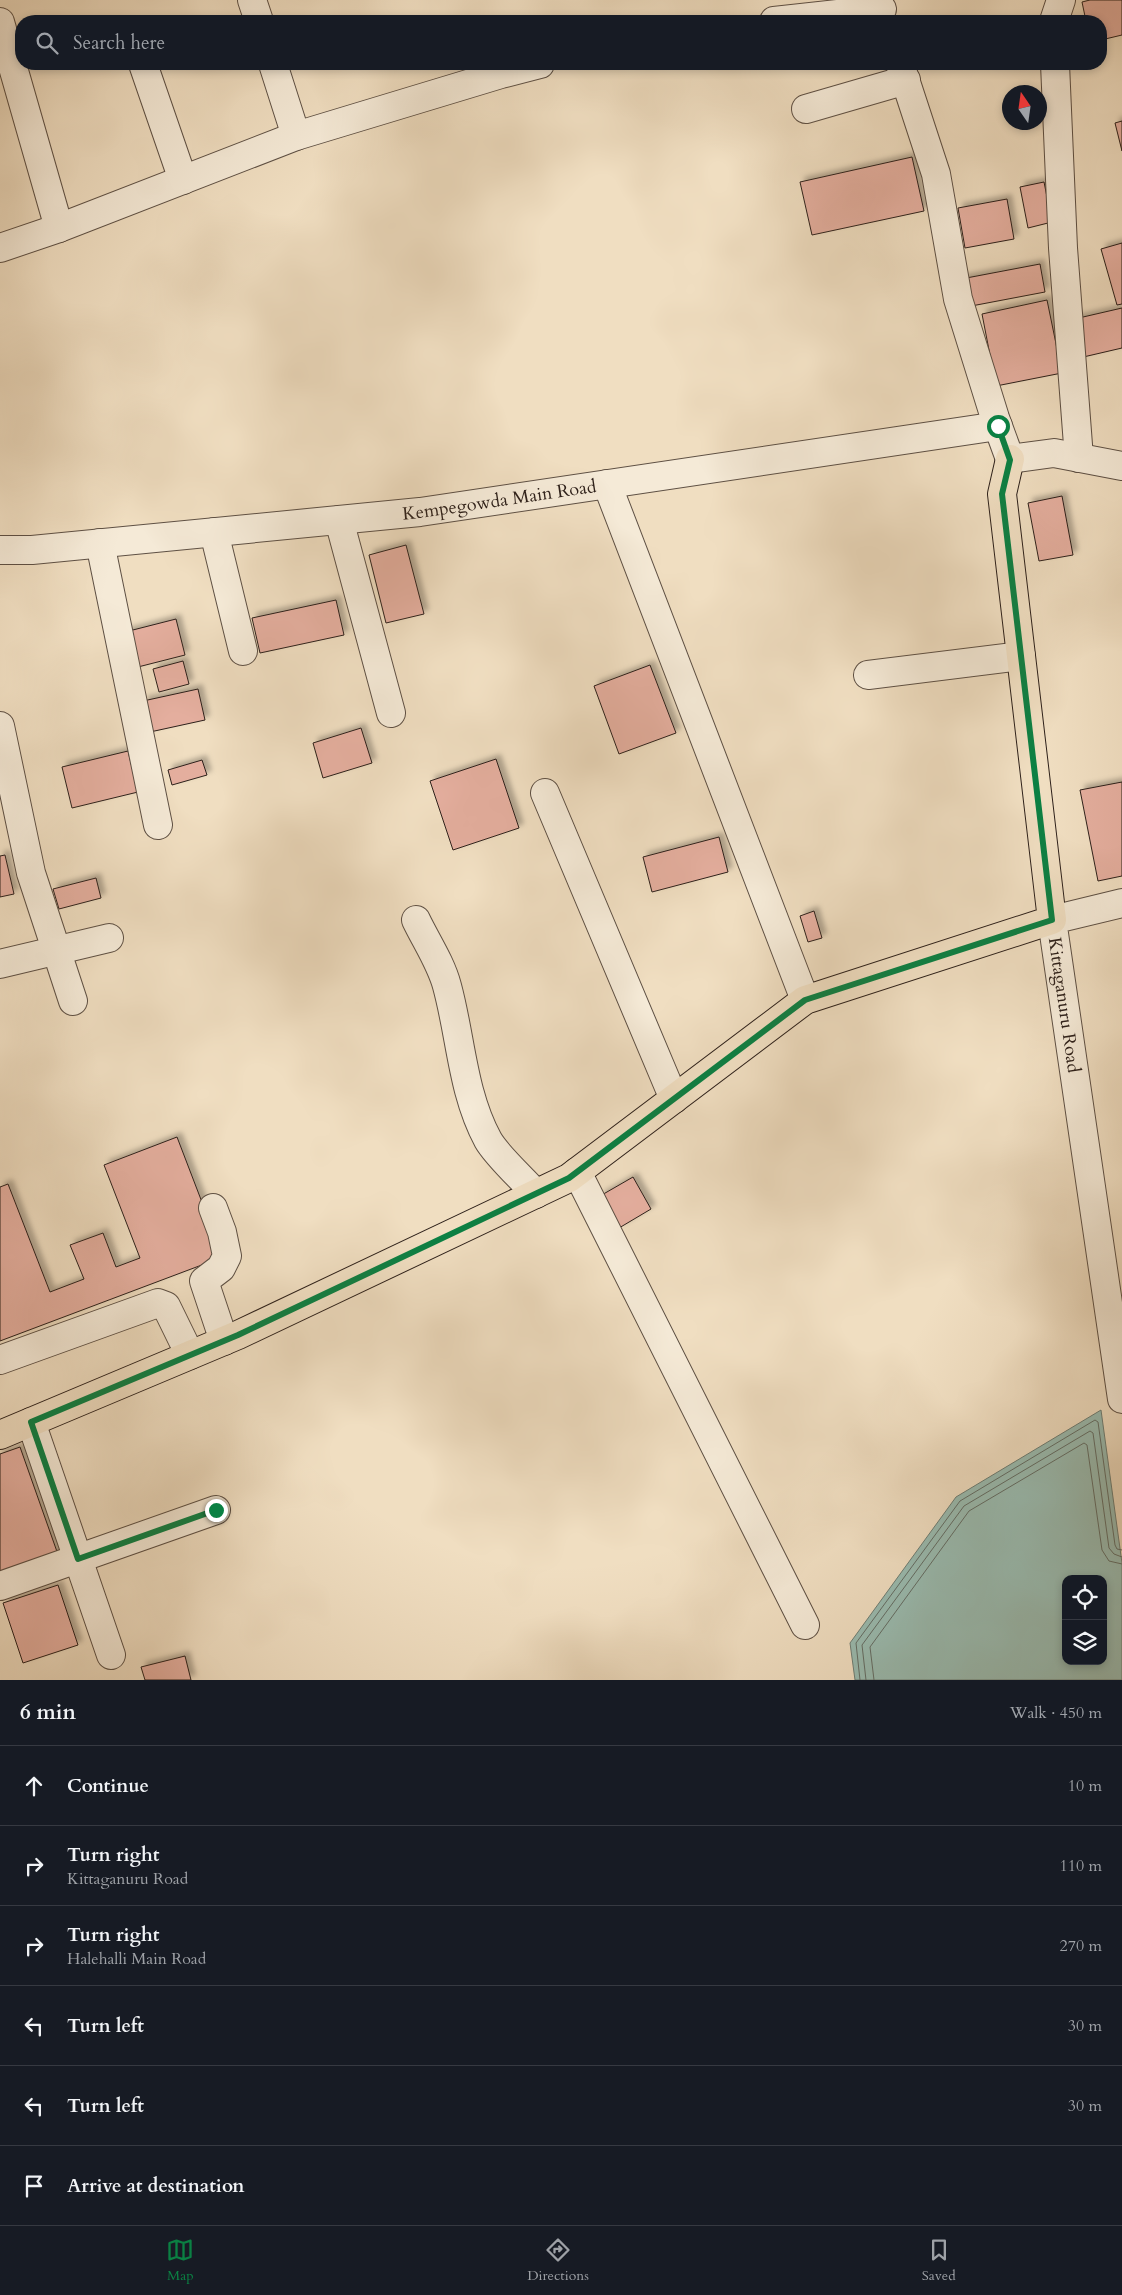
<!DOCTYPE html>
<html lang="en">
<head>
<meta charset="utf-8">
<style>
  :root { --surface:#171b24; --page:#242831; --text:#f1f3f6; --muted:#9ea1a6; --line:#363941; --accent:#0b8043 }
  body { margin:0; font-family:Cardo,serif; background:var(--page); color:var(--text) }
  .controls { position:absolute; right:15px; bottom:15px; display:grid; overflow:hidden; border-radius:10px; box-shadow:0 2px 8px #0003 }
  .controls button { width:45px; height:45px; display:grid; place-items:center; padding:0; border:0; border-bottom:1px solid var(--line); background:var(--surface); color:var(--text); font:25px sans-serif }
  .compass { position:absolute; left:1002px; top:85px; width:45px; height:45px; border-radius:50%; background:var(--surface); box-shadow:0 2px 8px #0003; rotate:347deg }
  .stop { position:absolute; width:15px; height:15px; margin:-11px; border:4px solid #0b8043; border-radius:50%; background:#fff }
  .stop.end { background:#0b8043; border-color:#fff; box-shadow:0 1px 5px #0008 }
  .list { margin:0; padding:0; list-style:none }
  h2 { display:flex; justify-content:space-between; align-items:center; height:65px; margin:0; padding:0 20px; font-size:21px }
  h2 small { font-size:16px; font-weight:400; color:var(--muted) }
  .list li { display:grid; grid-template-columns:32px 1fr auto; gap:15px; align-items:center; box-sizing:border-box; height:80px; padding:0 20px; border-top:1px solid var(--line) }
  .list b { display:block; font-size:19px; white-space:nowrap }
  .list p { margin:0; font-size:16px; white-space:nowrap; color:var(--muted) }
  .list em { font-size:16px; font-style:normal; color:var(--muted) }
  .icon { flex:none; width:28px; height:28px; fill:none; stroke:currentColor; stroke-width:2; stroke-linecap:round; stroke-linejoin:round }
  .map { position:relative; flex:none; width:1122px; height:1680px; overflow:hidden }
  .search { position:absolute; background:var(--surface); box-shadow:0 2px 8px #0003; left:15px; right:15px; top:15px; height:55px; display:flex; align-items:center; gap:12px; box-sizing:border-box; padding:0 18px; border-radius:20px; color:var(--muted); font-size:19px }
  .sheet { height:545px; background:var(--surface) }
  nav { display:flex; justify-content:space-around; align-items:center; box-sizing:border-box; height:70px; border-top:1px solid var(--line); background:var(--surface); font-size:14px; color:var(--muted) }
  nav a { display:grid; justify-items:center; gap:2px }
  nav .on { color:var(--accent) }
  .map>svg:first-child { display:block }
  .water { fill:#9abcb1; stroke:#6e7e75; fill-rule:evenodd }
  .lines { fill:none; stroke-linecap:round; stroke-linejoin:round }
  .shore { stroke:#646e66; stroke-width:1 }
  .building { fill:#e4ae9e; stroke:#2d201a; filter:url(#shadow) }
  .minor-casing { stroke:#5e5044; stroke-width:30 }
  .major-casing { stroke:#2d201a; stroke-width:30 }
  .minor { stroke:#f5ead7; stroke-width:28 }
  .major { stroke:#f0dec1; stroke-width:28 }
  .route { stroke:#0b8043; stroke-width:6 }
  .labels { text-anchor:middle; stroke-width:5; stroke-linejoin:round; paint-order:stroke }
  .street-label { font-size:18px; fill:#2d201a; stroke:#f5ead7 }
</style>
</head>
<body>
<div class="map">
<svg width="1122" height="1680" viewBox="0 0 1122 1680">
  <defs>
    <filter id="shadow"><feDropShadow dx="4.5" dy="-4.5" stdDeviation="2.5" flood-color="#0004"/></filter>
  </defs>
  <rect width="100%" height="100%" fill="#f0dec1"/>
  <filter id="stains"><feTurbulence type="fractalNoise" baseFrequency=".004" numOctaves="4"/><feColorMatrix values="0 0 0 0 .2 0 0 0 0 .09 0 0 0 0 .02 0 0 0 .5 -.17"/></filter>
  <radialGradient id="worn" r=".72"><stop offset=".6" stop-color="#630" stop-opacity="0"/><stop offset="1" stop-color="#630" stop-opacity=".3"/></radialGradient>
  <path class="water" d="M1101 1410 1122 1563V1680H855L850 1643 956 1497ZM1066 1579H1103V1661H1066Z"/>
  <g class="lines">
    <g class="shore">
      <path d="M860 1680 856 1643 960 1501 1095 1420 1098 1422 1115 1545 1117 1549 1122 1550"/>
      <path d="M866 1680 862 1645 964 1506 1090 1431 1093 1433 1109 1548 1114 1554 1122 1557"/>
      <path d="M874 1680 870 1647 969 1511 1084 1443 1087 1445 1102 1550 1109 1561 1122 1564"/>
    </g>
  </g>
  <g class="building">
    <path d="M1090 0H1122V35L1101 40V21H1086L1082 2Z"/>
    <path d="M1122 121V151L1115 123Z"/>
    <path d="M912 157 924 211 812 235 800 182Z"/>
    <path d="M1044 182 1052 222 1028 228 1020 187Z"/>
    <path d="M1007 199 1014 239 965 248 958 208Z"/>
    <path d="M1122 243V304L1117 305 1101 249Z"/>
    <path d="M1040 264 1045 292 966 307 961 279Z"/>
    <path d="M1047 300 1062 373 996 386 982 314Z"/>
    <path d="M1122 308V348L1079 358 1070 320Z"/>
    <path d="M1062 496 1073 555 1039 561 1028 503Z"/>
    <path d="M406 545 424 614 386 623 369 555Z"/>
    <path d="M336 600 344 635 260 653 252 618Z"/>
    <path d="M176 619 185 655 134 668 125 632Z"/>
    <path d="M183 661 189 684 159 692 153 669Z"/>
    <path d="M650 665 676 733 619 754 594 686Z"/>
    <path d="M198 689 205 720 150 732 143 701Z"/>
    <path d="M361 728 372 763 323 778 313 743Z"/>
    <path d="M128 751 138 792 72 808 62 767Z"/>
    <path d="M496 759 519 828 453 850 430 781Z"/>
    <path d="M202 760 207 775 172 785 168 770Z"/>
    <path d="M1122 782V876L1098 881 1080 790Z"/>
    <path d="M719 837 728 872 652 892 643 857Z"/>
    <path d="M5 855 14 894 0 897V856Z"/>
    <path d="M96 878 101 898 59 909 53 889Z"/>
    <path d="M814 911 822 938 808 942 800 916Z"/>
    <path d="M177 1137 223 1257 0 1341V1187L8 1184 50 1292 84 1279 70 1245 103 1233 116 1267 140 1258 104 1165Z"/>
    <path d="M633 1177 651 1209 619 1228 600 1196Z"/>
    <path d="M20 1447 61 1563 0 1585V1454Z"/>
    <path d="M58 1585 78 1645 23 1663 3 1603Z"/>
    <path d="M185 1656 191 1680H145L141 1667Z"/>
  </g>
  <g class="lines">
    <g class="minor-casing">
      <g id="minor">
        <path d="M252 0 259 21"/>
        <path d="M774 21 882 9"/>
        <path d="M1054 21 1061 0"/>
        <path d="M0 22 59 228"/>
        <path d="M143 64 183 180"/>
        <path d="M273 64 296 136"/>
        <path d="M900 64 936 174 958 299 995 418 1010 459 1054 453 1122 466"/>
        <path d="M1055 64 1063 248 1079 458"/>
        <path d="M806 109 906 80"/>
        <path d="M0 248 59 228 296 136 501 74 540 64"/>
        <path d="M607 484 805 1000"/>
        <path d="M339 520 391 713"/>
        <path d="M214 532 243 651"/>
        <path d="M100 543 158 825"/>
        <path id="s1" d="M0 550H32L420 512 998 426"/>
        <path d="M868 675 1021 656"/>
        <path d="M0 726 31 873 73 1001"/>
        <path d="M545 793 674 1099"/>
        <path id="s2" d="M1122 903 1052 920 1122 1399"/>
        <path d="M416 920C426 941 441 963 447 986 461 1037 462 1092 488 1140 497 1156 523 1179 536 1194"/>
        <path d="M0 964 109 938"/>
        <path d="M577 1172 805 1625"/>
        <path d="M213 1208 222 1232 227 1256 221 1268 204 1281 224 1341"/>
        <path d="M0 1360 158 1303 166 1306 190 1355"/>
        <path d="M31 1422 111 1655"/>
        <path d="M0 1586 216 1510"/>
      </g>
    </g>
    <g class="major-casing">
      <path id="major" d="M0 1435 238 1335 569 1178 805 1000 1052 920 1002 494 1010 459"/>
    </g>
    <use href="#minor" class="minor"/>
    <use href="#major" class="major"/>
  </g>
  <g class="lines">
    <path class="route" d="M216 1510 78 1559 31 1422 238 1335 569 1178 805 1000 1052 920 1002 494 1010 460 998 426"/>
  </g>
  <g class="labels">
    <g class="street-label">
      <text dy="6" stroke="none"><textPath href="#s1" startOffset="502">Kempegowda Main Road</textPath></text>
      <text dy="6" stroke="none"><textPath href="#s2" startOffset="158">Kittaganuru Road</textPath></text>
    </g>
  </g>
  <rect width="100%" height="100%" filter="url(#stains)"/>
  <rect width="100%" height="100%" fill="url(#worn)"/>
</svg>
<div class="controls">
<button><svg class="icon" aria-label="locate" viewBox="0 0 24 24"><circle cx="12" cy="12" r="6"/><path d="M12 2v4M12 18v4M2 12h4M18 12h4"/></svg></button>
<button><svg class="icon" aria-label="layers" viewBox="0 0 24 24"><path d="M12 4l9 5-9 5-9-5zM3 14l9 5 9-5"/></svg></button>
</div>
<svg class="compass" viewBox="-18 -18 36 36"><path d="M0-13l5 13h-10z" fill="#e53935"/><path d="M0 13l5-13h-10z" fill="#9ea1a6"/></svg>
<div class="stop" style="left:998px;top:426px"></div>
<div class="stop end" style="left:216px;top:1510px"></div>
<div class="search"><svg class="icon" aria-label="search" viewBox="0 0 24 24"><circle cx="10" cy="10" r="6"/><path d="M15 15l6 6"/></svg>Search here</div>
</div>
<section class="sheet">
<h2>6 min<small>Walk · 450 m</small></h2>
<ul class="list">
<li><svg class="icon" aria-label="ahead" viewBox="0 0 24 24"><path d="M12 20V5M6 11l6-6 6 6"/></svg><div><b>Continue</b></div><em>10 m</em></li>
<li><svg class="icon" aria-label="right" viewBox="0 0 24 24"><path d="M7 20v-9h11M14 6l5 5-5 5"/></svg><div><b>Turn right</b><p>Kittaganuru Road</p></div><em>110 m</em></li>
<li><svg class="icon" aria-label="right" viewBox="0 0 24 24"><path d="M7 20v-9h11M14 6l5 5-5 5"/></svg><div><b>Turn right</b><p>Halehalli Main Road</p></div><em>270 m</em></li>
<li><svg class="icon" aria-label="left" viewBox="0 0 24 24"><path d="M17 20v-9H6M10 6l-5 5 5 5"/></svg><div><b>Turn left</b></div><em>30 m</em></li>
<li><svg class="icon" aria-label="left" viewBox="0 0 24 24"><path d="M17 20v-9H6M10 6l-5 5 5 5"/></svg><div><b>Turn left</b></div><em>30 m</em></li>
<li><svg class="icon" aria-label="arrive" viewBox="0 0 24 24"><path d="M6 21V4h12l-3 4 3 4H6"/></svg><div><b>Arrive at destination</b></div></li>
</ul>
</section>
<nav>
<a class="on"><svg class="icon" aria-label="map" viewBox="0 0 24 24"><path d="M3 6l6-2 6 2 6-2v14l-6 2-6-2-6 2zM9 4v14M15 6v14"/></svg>Map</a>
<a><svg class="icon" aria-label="directions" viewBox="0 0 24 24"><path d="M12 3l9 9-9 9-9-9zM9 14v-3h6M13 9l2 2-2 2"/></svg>Directions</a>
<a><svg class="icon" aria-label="saved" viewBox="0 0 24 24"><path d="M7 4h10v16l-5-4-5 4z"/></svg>Saved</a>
</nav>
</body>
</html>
